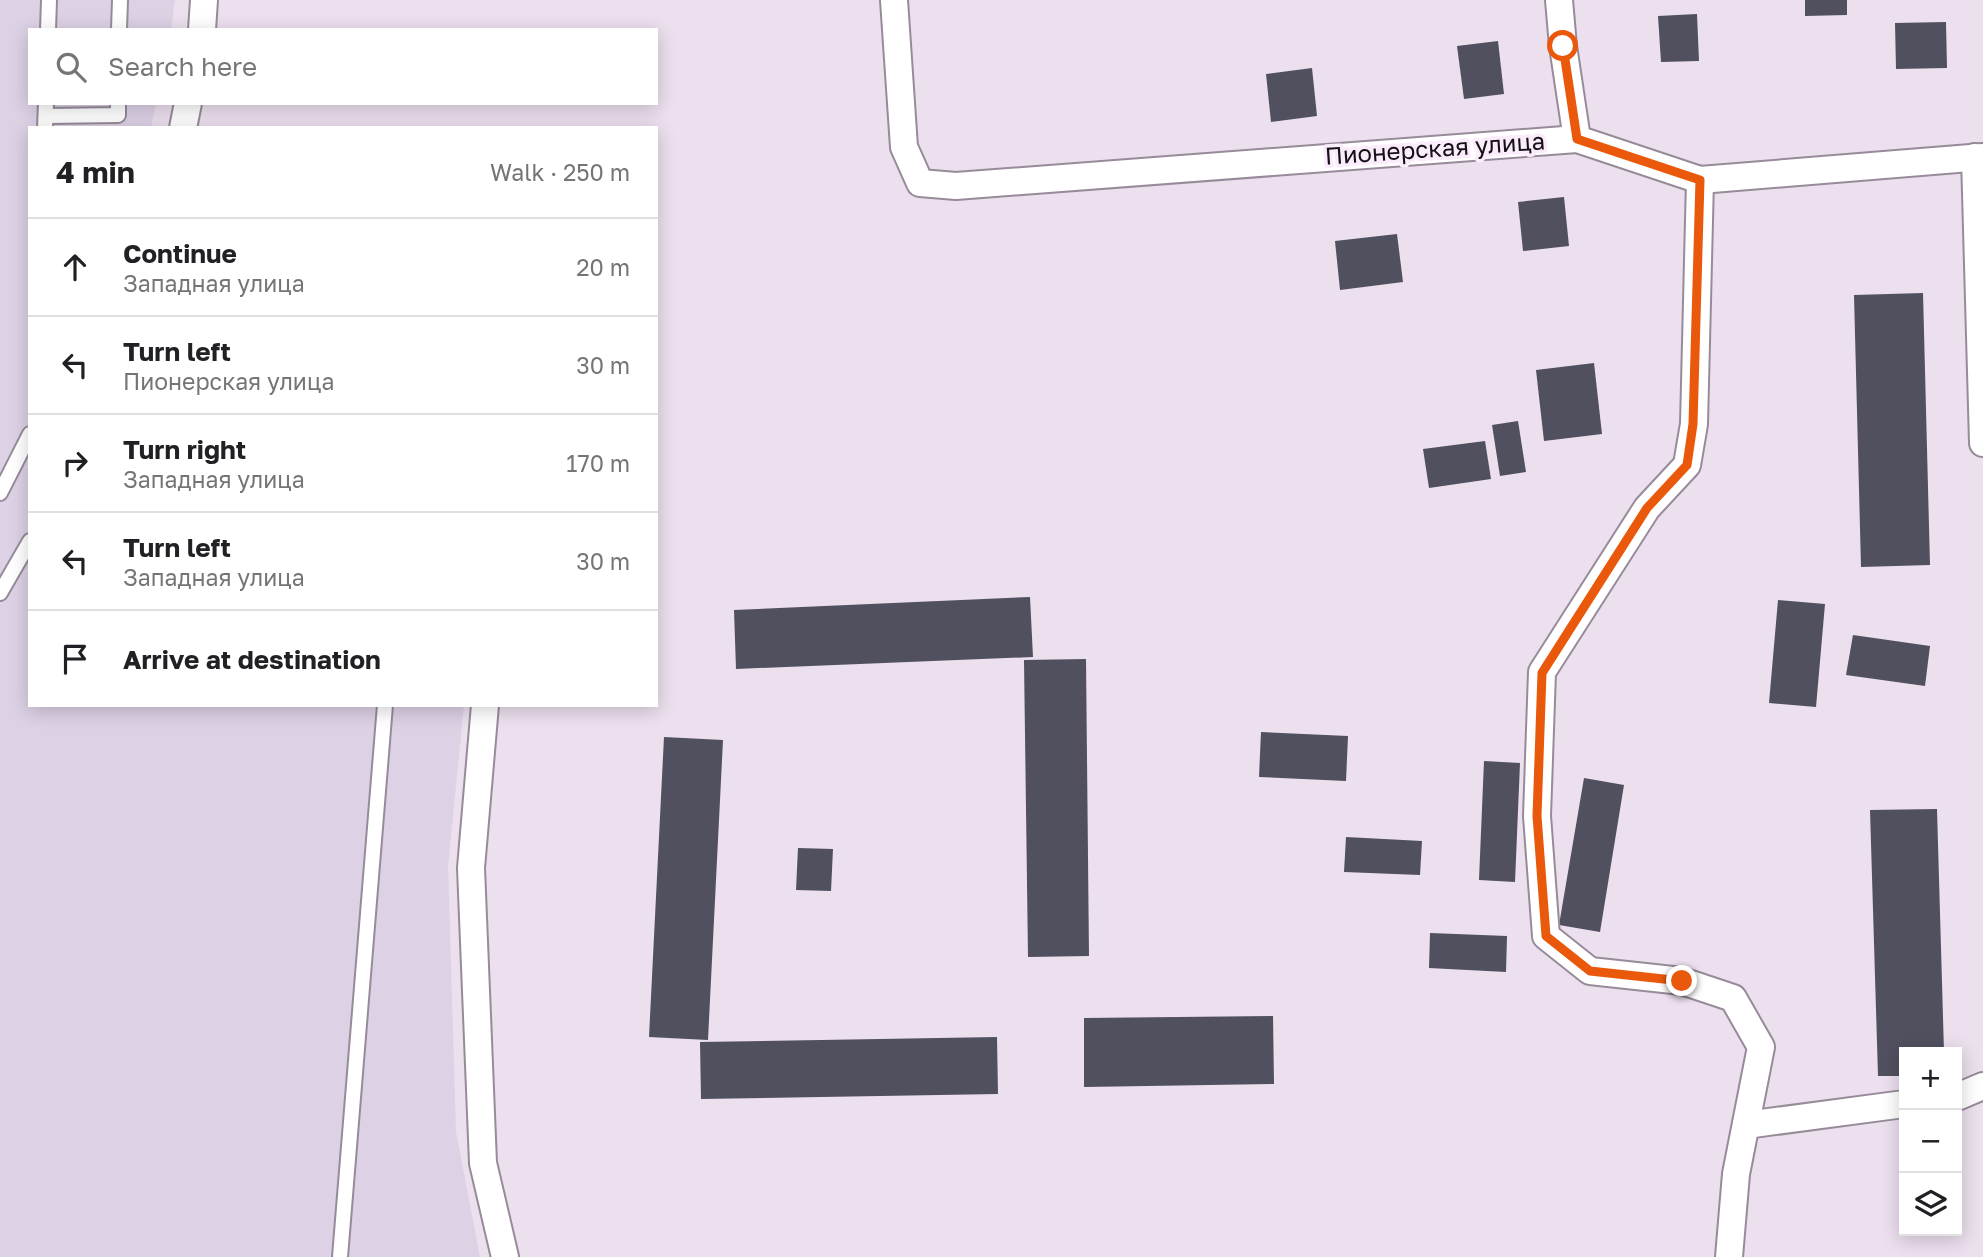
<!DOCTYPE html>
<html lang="en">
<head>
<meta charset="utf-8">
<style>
	:root { --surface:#fff; --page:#f6f6f6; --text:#202124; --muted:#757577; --line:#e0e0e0 }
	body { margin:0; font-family:"Golos Text",sans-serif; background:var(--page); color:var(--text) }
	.controls { position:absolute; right:21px; bottom:21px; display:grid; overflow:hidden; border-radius:0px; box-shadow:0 4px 18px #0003 }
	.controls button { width:63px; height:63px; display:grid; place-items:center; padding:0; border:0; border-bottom:2px solid var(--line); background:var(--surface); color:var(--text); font:35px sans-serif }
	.stop { position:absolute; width:21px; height:21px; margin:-16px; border:5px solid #ea580c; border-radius:50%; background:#fff }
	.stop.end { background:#ea580c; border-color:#fff; box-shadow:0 2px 7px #0008 }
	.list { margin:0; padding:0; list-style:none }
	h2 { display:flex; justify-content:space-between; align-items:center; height:91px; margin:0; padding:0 28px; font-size:30px }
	h2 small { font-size:23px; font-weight:400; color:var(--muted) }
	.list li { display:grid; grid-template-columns:46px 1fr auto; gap:21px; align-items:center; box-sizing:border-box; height:98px; padding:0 28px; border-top:2px solid var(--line) }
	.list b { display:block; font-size:26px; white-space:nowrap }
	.list p { margin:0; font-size:23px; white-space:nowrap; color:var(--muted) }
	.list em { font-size:23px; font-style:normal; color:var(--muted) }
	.icon { flex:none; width:38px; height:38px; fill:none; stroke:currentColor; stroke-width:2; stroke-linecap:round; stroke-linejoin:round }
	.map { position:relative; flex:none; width:1983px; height:1257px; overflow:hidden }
	.search { position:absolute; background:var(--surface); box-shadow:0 4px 18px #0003; left:28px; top:28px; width:630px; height:77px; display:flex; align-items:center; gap:18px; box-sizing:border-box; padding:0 24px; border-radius:0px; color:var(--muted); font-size:26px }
	.panel { position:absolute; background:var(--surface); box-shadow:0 4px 18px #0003; left:28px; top:126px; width:630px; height:581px; border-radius:0px }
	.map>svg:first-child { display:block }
</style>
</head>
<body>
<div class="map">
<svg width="1983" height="1257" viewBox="0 0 1983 1257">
	<rect width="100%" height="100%" fill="#ecdfee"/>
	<path fill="#dcd1e5" d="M 0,0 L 175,0 L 171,30 L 30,30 L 30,103 L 156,103 L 151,128 L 30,128 L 30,705 L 464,705 L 448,866 L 456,1132 L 480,1257 L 0,1257 Z"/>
	<g fill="#50505f">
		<path d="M 1805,0 L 1847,0 L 1847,15 L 1805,16 Z"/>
		<path d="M 1697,14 L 1699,61 L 1661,62 L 1658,16 Z"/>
		<path d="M 1946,22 L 1947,68 L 1896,69 L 1895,23 Z"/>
		<path d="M 1498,41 L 1504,94 L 1464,99 L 1457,46 Z"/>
		<path d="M 1312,68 L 1317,116 L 1271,122 L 1266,74 Z"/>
		<path d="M 1564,197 L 1569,246 L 1523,251 L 1518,202 Z"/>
		<path d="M 1397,234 L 1403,282 L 1340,290 L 1335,241 Z"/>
		<path d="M 1923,293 L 1930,565 L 1861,567 L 1854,295 Z"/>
		<path d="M 1594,363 L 1602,434 L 1544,441 L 1536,370 Z"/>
		<path d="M 1518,421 L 1526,472 L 1500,476 L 1492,425 Z"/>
		<path d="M 1485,441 L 1491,479 L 1429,488 L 1423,449 Z"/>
		<path d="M 1030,597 L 1033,657 L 736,669 L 734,610 Z"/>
		<path d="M 1778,600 L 1825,604 L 1816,707 L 1769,703 Z"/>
		<path d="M 1853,635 L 1930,646 L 1925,686 L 1846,675 Z"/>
		<path d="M 1086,659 L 1089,956 L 1028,957 L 1024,660 Z"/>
		<path d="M 1261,732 L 1348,736 L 1346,781 L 1259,777 Z"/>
		<path d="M 664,737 L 723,740 L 708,1040 L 649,1037 Z"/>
		<path d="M 1484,761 L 1520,763 L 1515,882 L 1479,880 Z"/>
		<path d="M 1584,778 L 1624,785 L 1600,932 L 1559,925 Z"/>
		<path d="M 1937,809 L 1944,1052 L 1904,1052 L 1904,1076 L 1878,1076 L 1870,810 Z"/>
		<path d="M 1346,837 L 1422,841 L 1420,875 L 1344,872 Z"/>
		<path d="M 798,848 L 833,849 L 831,891 L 796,890 Z"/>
		<path d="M 1430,933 L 1507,936 L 1506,972 L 1429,968 Z"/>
		<path d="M 1273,1016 L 1274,1084 L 1084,1087 L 1084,1018 Z"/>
		<path d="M 997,1037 L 998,1094 L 701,1099 L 700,1042 Z"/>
	</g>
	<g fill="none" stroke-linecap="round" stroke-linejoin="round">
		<g stroke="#978b99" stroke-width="18">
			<g id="lane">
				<path d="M 48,30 L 49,0"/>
				<path d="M 119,30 L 120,0"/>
				<path d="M 46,116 L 118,115 L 118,103"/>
				<path d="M 45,128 L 46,103"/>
				<path d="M 0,493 L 30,434"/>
				<path d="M 0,593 L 30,541"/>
				<path d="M 340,1257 L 385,705"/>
			</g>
		</g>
		<g stroke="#978b99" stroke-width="30">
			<g id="street">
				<path d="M 894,0 L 904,147 L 920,183 L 956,186 L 1577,139 L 1700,180 L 1983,157"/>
				<path d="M 1559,0 L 1563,46 L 1577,139"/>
				<path d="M 202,30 L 204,0"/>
				<path d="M 183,128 L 188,103"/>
				<path d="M 1975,157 L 1983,443"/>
				<path d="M 1700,180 L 1694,424 L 1687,465 L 1647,508 L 1542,672 L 1537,816 L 1546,936 L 1590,971 L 1682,981 L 1733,998 L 1761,1047 L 1736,1174 L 1729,1257"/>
				<path d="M 485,705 L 471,868 L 483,1163 L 505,1257"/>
				<path d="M 1957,1097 L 1983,1086"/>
				<path d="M 1746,1125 L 1904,1104"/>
			</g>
		</g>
		<use href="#lane" stroke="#fff" stroke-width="14"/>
		<use href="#street" stroke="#fff" stroke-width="26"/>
	</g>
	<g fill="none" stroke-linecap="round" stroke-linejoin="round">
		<path stroke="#ea580c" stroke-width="9" d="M 1563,46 L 1577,139 L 1700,180 L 1693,424 L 1687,465 L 1647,508 L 1542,673 L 1537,816 L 1546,936 L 1590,971 L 1682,981"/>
	</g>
	<g text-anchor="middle" stroke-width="7" stroke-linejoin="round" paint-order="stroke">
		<g font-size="24" fill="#151015" stroke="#faecfb">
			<text transform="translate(1435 149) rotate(-4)" y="8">Пионерская улица</text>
		</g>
	</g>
</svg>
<div class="controls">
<button>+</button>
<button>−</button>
<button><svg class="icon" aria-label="layers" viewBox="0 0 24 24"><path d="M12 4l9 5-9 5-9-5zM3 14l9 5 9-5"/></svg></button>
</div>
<div class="stop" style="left:1563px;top:46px"></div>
<div class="stop end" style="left:1682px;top:981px"></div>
<div class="search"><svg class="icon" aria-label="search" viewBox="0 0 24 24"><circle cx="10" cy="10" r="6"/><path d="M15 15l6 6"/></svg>Search here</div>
<section class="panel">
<h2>4 min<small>Walk · 250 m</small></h2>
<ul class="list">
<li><svg class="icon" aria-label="ahead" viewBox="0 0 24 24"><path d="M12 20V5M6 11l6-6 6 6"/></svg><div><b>Continue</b><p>Западная улица</p></div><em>20 m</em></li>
<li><svg class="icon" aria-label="left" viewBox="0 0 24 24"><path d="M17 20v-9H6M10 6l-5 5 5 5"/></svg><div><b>Turn left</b><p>Пионерская улица</p></div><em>30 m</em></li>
<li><svg class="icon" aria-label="right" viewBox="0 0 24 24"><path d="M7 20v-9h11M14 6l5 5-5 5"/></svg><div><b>Turn right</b><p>Западная улица</p></div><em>170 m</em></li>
<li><svg class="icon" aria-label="left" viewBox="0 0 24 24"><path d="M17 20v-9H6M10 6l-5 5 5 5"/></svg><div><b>Turn left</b><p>Западная улица</p></div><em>30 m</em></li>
<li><svg class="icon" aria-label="arrive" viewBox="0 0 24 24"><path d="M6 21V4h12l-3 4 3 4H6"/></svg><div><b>Arrive at destination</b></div></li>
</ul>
</section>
</div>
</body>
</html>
